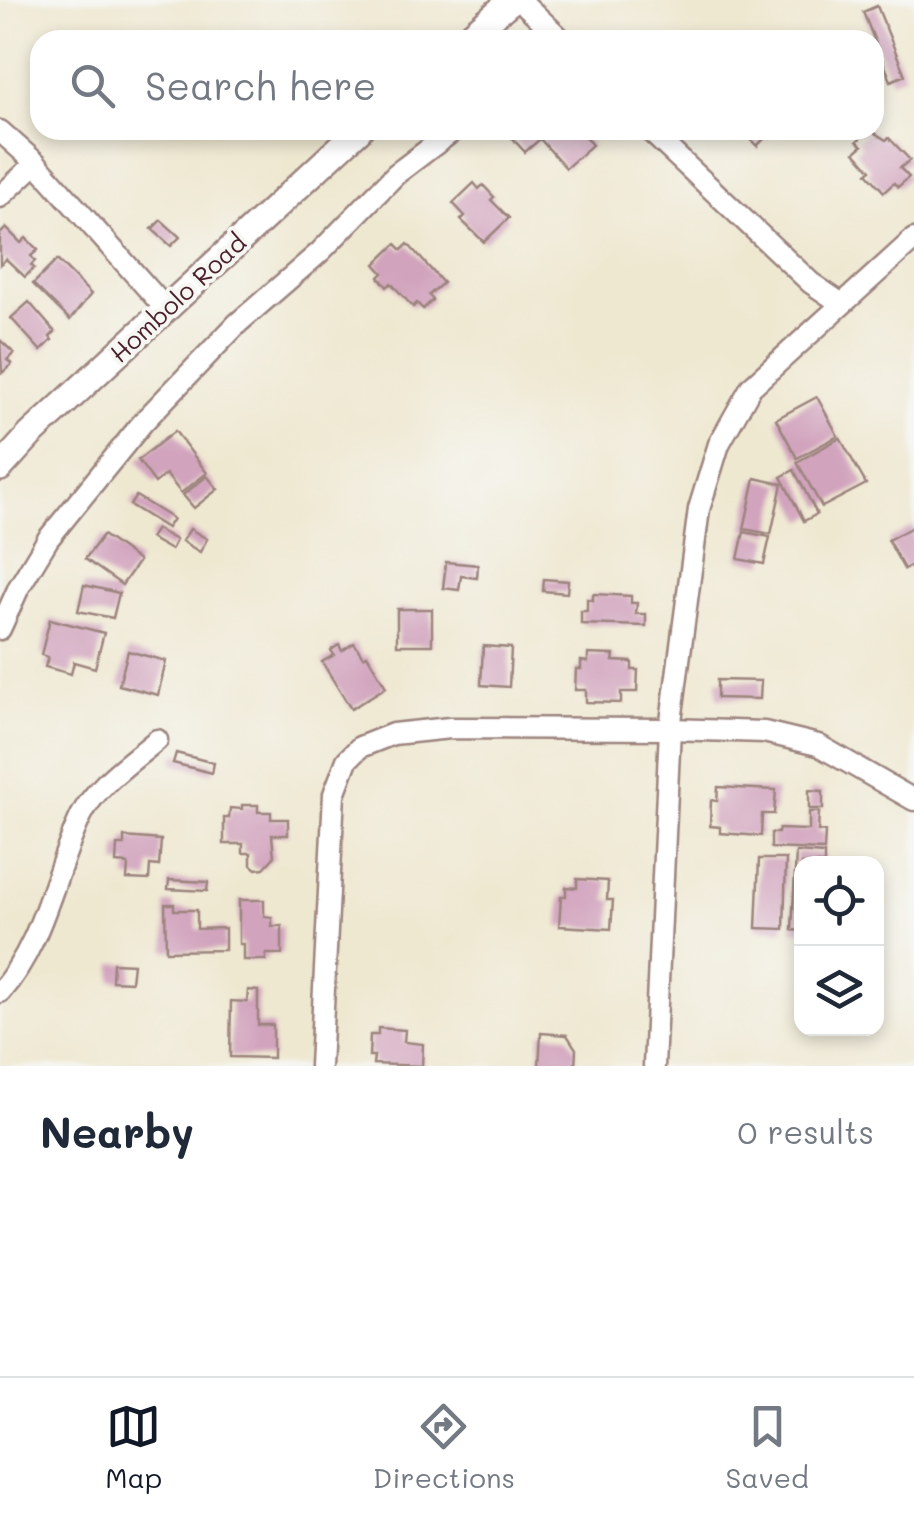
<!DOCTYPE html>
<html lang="en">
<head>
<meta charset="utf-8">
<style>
	:root { --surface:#fff; --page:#f2f2f3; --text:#1f2937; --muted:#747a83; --line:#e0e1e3; --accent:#111827 }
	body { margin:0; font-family:Mali,sans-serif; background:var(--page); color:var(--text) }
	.controls { position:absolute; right:30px; bottom:30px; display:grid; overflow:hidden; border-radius:20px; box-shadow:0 5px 15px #0003 }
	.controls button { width:90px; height:90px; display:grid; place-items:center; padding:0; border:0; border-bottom:2px solid var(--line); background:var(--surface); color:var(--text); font:50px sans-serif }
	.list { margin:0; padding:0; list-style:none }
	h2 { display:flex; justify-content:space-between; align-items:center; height:130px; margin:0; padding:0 40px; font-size:42px }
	h2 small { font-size:32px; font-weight:400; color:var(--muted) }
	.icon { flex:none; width:55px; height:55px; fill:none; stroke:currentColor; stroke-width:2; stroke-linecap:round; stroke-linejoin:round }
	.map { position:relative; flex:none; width:914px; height:1066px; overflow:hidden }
	.search { position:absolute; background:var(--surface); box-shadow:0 5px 15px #0003; left:30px; right:30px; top:30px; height:110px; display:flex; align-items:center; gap:25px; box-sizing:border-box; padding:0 35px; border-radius:30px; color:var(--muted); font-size:38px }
	.sheet { height:310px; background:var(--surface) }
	nav { display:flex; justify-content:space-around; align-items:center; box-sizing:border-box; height:140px; border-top:2px solid var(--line); background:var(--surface); font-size:28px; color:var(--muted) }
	nav a { display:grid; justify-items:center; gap:5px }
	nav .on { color:var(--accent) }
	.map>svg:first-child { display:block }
</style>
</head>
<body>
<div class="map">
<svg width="914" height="1066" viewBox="0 0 914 1066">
	<rect width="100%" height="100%" fill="#f6f6f2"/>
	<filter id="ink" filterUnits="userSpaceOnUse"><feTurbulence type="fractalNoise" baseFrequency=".01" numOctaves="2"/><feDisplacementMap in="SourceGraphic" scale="20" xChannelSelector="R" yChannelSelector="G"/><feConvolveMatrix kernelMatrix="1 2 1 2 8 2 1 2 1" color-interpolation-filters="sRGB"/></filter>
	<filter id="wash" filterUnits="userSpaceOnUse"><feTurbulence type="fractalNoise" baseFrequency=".0048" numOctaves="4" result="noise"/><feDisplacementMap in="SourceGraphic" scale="40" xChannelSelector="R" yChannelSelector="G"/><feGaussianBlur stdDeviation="2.25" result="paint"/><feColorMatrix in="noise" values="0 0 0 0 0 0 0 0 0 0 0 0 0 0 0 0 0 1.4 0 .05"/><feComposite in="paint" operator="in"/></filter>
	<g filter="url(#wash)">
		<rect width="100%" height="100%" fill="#efe8d1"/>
		<g id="blocks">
			<g fill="#d1a3bd">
				<path d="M 877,6 L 905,75 L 891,81 L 863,12 Z"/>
				<path d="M 519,130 L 579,130 L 592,145 L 566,168 L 540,139 L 525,152 L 511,137 Z"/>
				<path d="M 741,130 L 773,130 L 757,146 Z"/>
				<path d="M 870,130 L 886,140 L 889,138 L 910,160 L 900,168 L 909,177 L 898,187 L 894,183 L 884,192 L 867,173 L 871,170 L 855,152 L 862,146 L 857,141 Z"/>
				<path d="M 474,183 L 479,189 L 483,185 L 494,197 L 491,200 L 509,218 L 484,242 L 461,220 L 465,216 L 453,203 Z"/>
				<path d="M 161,220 L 180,237 L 171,246 L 152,229 Z"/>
				<path d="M 6,228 L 21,243 L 26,238 L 38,250 L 31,256 L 35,261 L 31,265 L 34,268 L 25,277 L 6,259 L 0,265 L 0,234 Z"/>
				<path d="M 396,244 L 402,250 L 408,244 L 443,283 L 429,295 L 433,300 L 423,309 L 417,303 L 413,307 L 391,283 L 387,287 L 379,277 L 383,273 L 375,264 Z"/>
				<path d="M 57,260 L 91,294 L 70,320 L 33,284 Z"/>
				<path d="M 29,302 L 55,332 L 50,337 L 52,340 L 41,351 L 11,318 Z"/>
				<path d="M 0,340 L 14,353 L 7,360 L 12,364 L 2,373 Z"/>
				<path d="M 817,397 L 838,436 L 797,458 L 776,419 Z"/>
				<path d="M 175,431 L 207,473 L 181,493 L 166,474 L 155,483 L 138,460 Z"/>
				<path d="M 840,438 L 866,484 L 822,507 L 797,462 Z"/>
				<path d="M 794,470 L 817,514 L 804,521 L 781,477 Z"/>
				<path d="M 207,476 L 218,489 L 194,508 L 183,495 Z"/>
				<path d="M 755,478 L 782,484 L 771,534 L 744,529 Z"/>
				<path d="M 136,496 L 173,519 L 167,528 L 130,505 Z"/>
				<path d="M 914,526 L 914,564 L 904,569 L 888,540 Z"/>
				<path d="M 156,529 L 176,540 L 171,550 L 150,538 Z"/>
				<path d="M 190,529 L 207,539 L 200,552 L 182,541 Z"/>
				<path d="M 744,532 L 770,537 L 764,564 L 738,559 Z"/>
				<path d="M 103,535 L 139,561 L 122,585 L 85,559 Z"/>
				<path d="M 446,562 L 478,565 L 477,578 L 461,576 L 459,590 L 443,588 Z"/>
				<path d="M 544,579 L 568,581 L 567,593 L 543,591 Z"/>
				<path d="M 84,585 L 119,593 L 113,618 L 78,611 Z"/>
				<path d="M 593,594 L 631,596 L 631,603 L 637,603 L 636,614 L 646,614 L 646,626 L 581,624 L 581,611 L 587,611 L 587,599 L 593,600 Z"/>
				<rect x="397" y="609" width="35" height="36"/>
				<path d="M 50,619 L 104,633 L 95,668 L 74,662 L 71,674 L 45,667 L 48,657 L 41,655 Z"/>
				<path d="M 354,643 L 363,657 L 367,655 L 386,687 L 351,709 L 322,662 L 334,655 L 331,650 L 339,645 L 342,651 Z"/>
				<path d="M 483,646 L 511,648 L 509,687 L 481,685 Z"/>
				<path d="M 128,651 L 166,661 L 158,695 L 119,685 Z"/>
				<path d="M 588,654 L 614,655 L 613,661 L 632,662 L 632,670 L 638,670 L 637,692 L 621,692 L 621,703 L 586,702 L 586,690 L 575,690 L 576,669 L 581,669 L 581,661 L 588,662 Z"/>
				<path d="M 717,680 L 761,681 L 760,699 L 717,698 Z"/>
				<path d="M 176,753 L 214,763 L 212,773 L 173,763 Z"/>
				<path d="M 718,787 L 776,790 L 774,814 L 762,814 L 761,836 L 720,833 L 720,827 L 710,826 L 711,800 L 717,801 Z"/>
				<path d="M 809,790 L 823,791 L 823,809 L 809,809 Z"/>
				<path d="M 242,805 L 258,805 L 258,812 L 271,812 L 271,819 L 288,819 L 288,835 L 272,835 L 274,857 L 264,868 L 256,869 L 251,865 L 251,853 L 243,853 L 243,844 L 224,844 L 224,818 L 229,818 L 230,808 L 242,809 Z"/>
				<path d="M 809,812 L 819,812 L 818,831 L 825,832 L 824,850 L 771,848 L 771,833 L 778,833 L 779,829 L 809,830 Z"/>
				<path d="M 124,837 L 161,840 L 159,866 L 150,865 L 149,880 L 127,879 L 128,864 L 116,863 L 117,845 L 124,845 Z"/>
				<path d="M 796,852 L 824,854 L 824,864 L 802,864 L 802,931 L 792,930 Z"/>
				<path d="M 759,859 L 786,859 L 784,929 L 756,928 Z"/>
				<path d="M 577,879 L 608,881 L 607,900 L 613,900 L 611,929 L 559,926 L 561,896 L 566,896 L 566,887 L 577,888 Z"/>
				<path d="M 169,880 L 208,882 L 207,891 L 168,889 Z"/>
				<path d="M 239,900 L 264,900 L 264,916 L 272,917 L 272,926 L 282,926 L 282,954 L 266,954 L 266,960 L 243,960 L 243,944 L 239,944 Z"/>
				<path d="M 165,904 L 174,904 L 174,910 L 197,910 L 197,929 L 225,928 L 225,950 L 166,951 Z"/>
				<path d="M 113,963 L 133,964 L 131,982 L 112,981 Z"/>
				<path d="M 248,990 L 258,991 L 258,1025 L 273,1025 L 273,1058 L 230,1057 L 231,1001 L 247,1002 Z"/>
				<path d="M 378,1028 L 405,1030 L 404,1042 L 423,1044 L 422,1066 L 373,1064 L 374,1056 L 369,1056 L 370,1035 L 378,1035 Z"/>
				<path d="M 541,1033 L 567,1035 L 576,1049 L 575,1066 L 539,1066 Z"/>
			</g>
		</g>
	</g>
	<g filter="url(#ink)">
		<use href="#blocks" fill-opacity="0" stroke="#9c847e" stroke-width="2.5"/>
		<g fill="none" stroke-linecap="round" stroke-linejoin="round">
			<g stroke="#9c847e" stroke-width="25">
				<g id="minor">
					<path d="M 520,0 L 562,40"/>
					<path d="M 649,130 L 811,283 L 842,304"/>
					<path d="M 0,131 L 36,163 L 166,309"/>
					<path d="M 0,197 L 36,163"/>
					<path d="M 0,629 L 19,587 L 48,539 L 144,421 L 238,323 L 320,252 L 396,174 L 454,130"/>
					<path d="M 0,992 C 44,942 53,875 81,816 C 97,784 130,763 157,740"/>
					<path d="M 320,1066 L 334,794 L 347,760 L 360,747 L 393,734 L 450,728 L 670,729 L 764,732 L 818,745 L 914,800"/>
					<path d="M 654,1066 L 670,729 L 699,509 L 719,444 L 751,387 L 914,239"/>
				</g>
			</g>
			<g stroke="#9c847e" stroke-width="30">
				<g id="tertiary">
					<path d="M 465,40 L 512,0"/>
					<path d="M 0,468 L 30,435 L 359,130"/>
				</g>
			</g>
			<use href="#minor" stroke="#fff" stroke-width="20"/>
			<use href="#tertiary" stroke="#fff" stroke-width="25"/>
		</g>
	</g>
	<g text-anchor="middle" stroke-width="8" stroke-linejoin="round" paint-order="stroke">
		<g font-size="25" fill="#4a1f2b" stroke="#f6f6f2">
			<text transform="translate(178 298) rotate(-43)" y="9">Hombolo Road</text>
		</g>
	</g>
</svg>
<div class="controls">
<button><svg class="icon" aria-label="locate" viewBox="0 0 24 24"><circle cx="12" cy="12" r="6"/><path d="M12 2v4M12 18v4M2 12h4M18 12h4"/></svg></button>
<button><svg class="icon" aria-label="layers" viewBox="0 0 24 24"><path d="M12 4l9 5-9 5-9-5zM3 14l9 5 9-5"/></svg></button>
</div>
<div class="search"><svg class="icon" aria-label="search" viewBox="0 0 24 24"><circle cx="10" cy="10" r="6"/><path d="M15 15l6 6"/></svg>Search here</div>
</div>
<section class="sheet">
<h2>Nearby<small>0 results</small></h2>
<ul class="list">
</ul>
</section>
<nav>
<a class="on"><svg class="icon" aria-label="map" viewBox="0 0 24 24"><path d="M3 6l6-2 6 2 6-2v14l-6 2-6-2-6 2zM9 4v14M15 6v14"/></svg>Map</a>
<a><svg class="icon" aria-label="directions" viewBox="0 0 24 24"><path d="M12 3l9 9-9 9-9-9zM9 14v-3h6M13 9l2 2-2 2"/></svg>Directions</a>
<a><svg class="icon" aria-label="saved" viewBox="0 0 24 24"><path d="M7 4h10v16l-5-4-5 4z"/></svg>Saved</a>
</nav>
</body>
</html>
